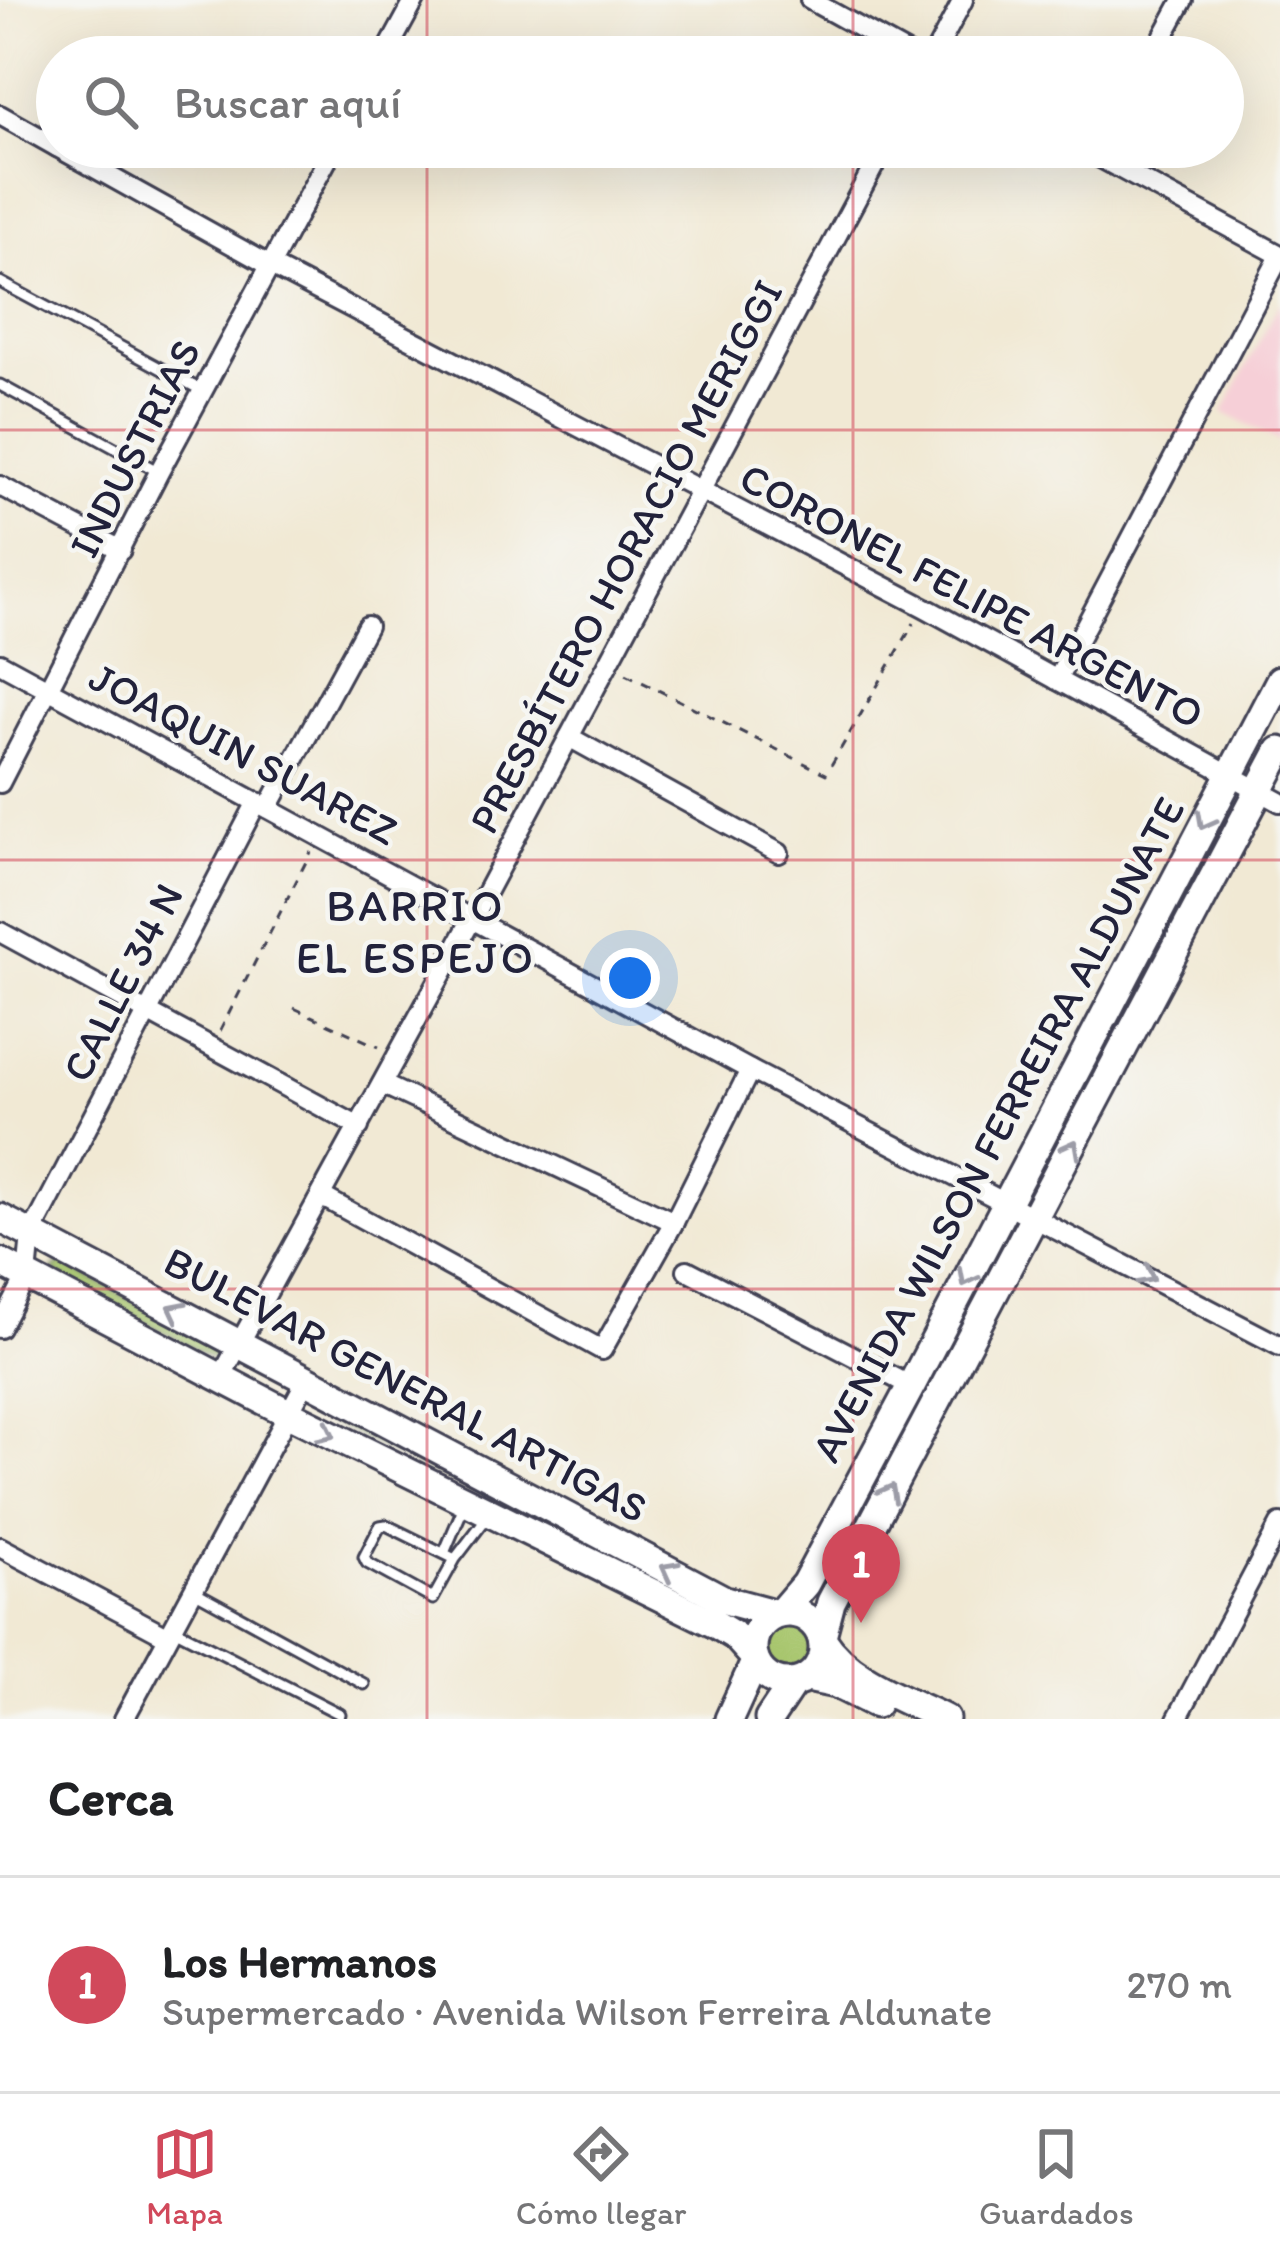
<!DOCTYPE html>
<html lang="es">
<head>
<meta charset="utf-8">
<style>
	:root { --surface:#fff; --page:#f2f2f2; --text:#202124; --muted:#757577; --line:#e0e0e0; --accent:#d1495b }
	body { margin:0; font-family:Itim,sans-serif; background:var(--page); color:var(--text) }
	.you { position:absolute; left:630px; top:978px; width:42px; height:42px; margin:-30px; border:9px solid #fff; border-radius:50%; background:#1a73e8; box-shadow:0 0 0 18px #1a73e833 }
	.badge { display:grid; place-items:center; width:78px; height:78px; border-radius:50%; background:var(--accent); color:#fff; font-size:39px; font-weight:700 }
	.pin { position:absolute; translate:-50% -99px; filter:drop-shadow(0 3px 6px #0008) }
	.pin::after { content:''; position:absolute; top:63px; width:42px; height:36px; background:inherit; clip-path:polygon(0 0,100% 0,50% 100%) }
	.list { margin:0; padding:0; list-style:none }
	h2 { display:flex; justify-content:space-between; align-items:center; height:156px; margin:0; padding:0 48px; font-size:51px }
	h2 small { font-size:39px; font-weight:400; color:var(--muted) }
	.list li { display:grid; grid-template-columns:78px 1fr auto; gap:36px; align-items:center; box-sizing:border-box; height:216px; padding:0 48px; border-top:3px solid var(--line) }
	.list b { display:block; font-size:45px; white-space:nowrap }
	.list p { margin:0; font-size:39px; white-space:nowrap; color:var(--muted) }
	.list em { font-size:39px; font-style:normal; color:var(--muted) }
	.icon { flex:none; width:66px; height:66px; fill:none; stroke:currentColor; stroke-width:2; stroke-linecap:round; stroke-linejoin:round }
	.map { position:relative; flex:none; width:1280px; height:1719px; overflow:hidden }
	.search { position:absolute; background:var(--surface); box-shadow:0 12px 48px #0002; left:36px; right:36px; top:36px; height:132px; display:flex; align-items:center; gap:30px; box-sizing:border-box; padding:0 42px; border-radius:66px; color:var(--muted); font-size:45px }
	.sheet { height:372px; background:var(--surface) }
	nav { display:flex; justify-content:space-around; align-items:center; box-sizing:border-box; height:168px; border-top:3px solid var(--line); background:var(--surface); font-size:33px; color:var(--muted) }
	nav a { display:grid; justify-items:center; gap:6px }
	nav .on { color:var(--accent) }
	.map>svg:first-child { display:block }
</style>
</head>
<body>
<div class="map">
<svg width="1280" height="1719" viewBox="0 0 1280 1719">
	<rect width="100%" height="100%" fill="#f6f6f2"/>
	<filter id="ink" filterUnits="userSpaceOnUse"><feTurbulence type="fractalNoise" baseFrequency=".00833" numOctaves="2"/><feDisplacementMap in="SourceGraphic" scale="24" xChannelSelector="R" yChannelSelector="G"/><feConvolveMatrix kernelMatrix="1 2 1 2 8 2 1 2 1" color-interpolation-filters="sRGB"/></filter>
	<filter id="wash" filterUnits="userSpaceOnUse"><feTurbulence type="fractalNoise" baseFrequency=".004" numOctaves="4" result="noise"/><feDisplacementMap in="SourceGraphic" scale="48" xChannelSelector="R" yChannelSelector="G"/><feGaussianBlur stdDeviation="2.7" result="paint"/><feColorMatrix in="noise" values="0 0 0 0 0 0 0 0 0 0 0 0 0 0 0 0 0 1.4 0 .05"/><feComposite in="paint" operator="in"/></filter>
	<g filter="url(#wash)">
		<rect width="100%" height="100%" fill="#f1e9d4"/>
		<path fill="#f6cfd7" d="M 1280,301 L 1280,442 L 1223,412 Z"/>
		<g fill="#a8c66e" stroke="#657454" stroke-width="3">
			<path d="M 1226,798 L 1236,803 L 1038,1187 L 1027,1182 Z"/>
			<path d="M 1006,1223 L 1016,1228 L 822,1593 L 812,1588 Z"/>
			<path d="M 62,1262 L 217,1346 L 217,1357 L 211,1358 L 56,1274 L 53,1269 Z"/>
			<path d="M 323,1402 L 743,1621 L 742,1624 L 316,1415 L 317,1404 Z"/>
			<circle cx="787" cy="1648" r="26"/>
		</g>
	</g>
	<g filter="url(#ink)">
		<g fill="none" stroke-linecap="round" stroke-linejoin="round">
			<g stroke="#414052" stroke-width="15">
				<g id="lane">
					<path d="M 0,282 L 201,390"/>
					<path d="M 0,385 L 159,472"/>
					<path d="M 444,1553 L 464,1506"/>
					<path d="M 455,1559 L 386,1525 L 380,1526 L 364,1557 L 367,1563 L 433,1599 L 455,1559 L 488,1516"/>
					<path d="M 192,1590 L 364,1684"/>
					<path d="M 172,1628 L 340,1714"/>
				</g>
			</g>
			<g stroke="#414052" stroke-width="24">
				<g id="street">
					<path d="M 810,0 L 913,57"/>
					<path d="M 384,57 L 415,0"/>
					<path d="M 933,57 L 963,0"/>
					<path d="M 1152,57 L 1183,0"/>
					<path d="M 0,115 L 57,147"/>
					<path d="M 57,147 L 269,265 L 924,607 L 1280,802"/>
					<path d="M 1080,147 L 1280,255"/>
					<path d="M 0,486 L 121,550"/>
					<path d="M 0,663 L 750,1070 L 1280,1346"/>
					<path d="M 1057,680 L 1280,256"/>
					<path d="M 569,737 L 779,853"/>
					<path d="M 0,783 L 159,472 L 334,147"/>
					<path d="M 268,808 L 367,626"/>
					<path d="M 0,932 L 359,1127"/>
					<path d="M 382,1084 L 674,1222"/>
					<path d="M 321,1196 L 602,1350 L 674,1222 L 750,1070"/>
					<path d="M 687,1270 L 911,1386"/>
					<path d="M 0,1328 L 27,1276 L 31,1235 L 257,802"/>
					<path d="M 221,1377 L 473,917 L 884,147"/>
					<path d="M 0,1547 L 167,1636"/>
					<path d="M 124,1719 L 307,1379"/>
					<path d="M 1177,1719 L 1280,1524"/>
				</g>
			</g>
			<g stroke="#414052" stroke-width="33">
				<g id="secondary">
					<path d="M 0,1218 L 725,1600 L 777,1614"/>
					<path d="M 0,1262 L 288,1413 L 715,1624 L 735,1636 L 754,1657"/>
					<path d="M 781,1612 L 805,1584 L 911,1386 L 1280,680"/>
					<circle cx="788" cy="1648" r="35"/>
					<path d="M 822,1636 L 831,1602 L 1280,751"/>
					<path d="M 823,1640 C 848,1680 903,1698 945,1719"/>
					<path d="M 807,1678 L 836,1684 L 876,1704"/>
					<path d="M 729,1719 L 755,1662"/>
					<path d="M 769,1719 L 793,1683"/>
				</g>
			</g>
			<g stroke="#414052" stroke-width="3" stroke-dasharray="9 9" stroke-linecap="butt">
				<path d="M 626,674 L 826,774 L 914,623"/>
				<path d="M 294,1008 L 379,1047"/>
				<path d="M 220,1031 L 311,852"/>
			</g>
			<use href="#lane" stroke="#fff" stroke-width="9"/>
			<use href="#street" stroke="#fff" stroke-width="18"/>
			<use href="#secondary" stroke="#fff" stroke-width="27"/>
		</g>
		<defs><path id="oneway-chevron" d="M-2-3.5L2.5 0L-2 3.5" fill="none" stroke-width="1.6" stroke-linecap="round" stroke-linejoin="round" transform="scale(3)"/></defs>
		<g stroke="#9c9ca7">
			<use href="#oneway-chevron" transform="translate(1205 821) rotate(118)"/>
			<use href="#oneway-chevron" transform="translate(1072 1148) rotate(-62)"/>
			<use href="#oneway-chevron" transform="translate(1147 1276) rotate(28)"/>
			<use href="#oneway-chevron" transform="translate(967 1278) rotate(117)"/>
			<use href="#oneway-chevron" transform="translate(176 1310) rotate(-153)"/>
			<use href="#oneway-chevron" transform="translate(327 1433) rotate(26)"/>
			<use href="#oneway-chevron" transform="translate(889 1492) rotate(-62)"/>
			<use href="#oneway-chevron" transform="translate(669 1570) rotate(-152)"/>
		</g>
	</g>
	<path fill="none" stroke="#d1495b" stroke-width="3" stroke-opacity="0.55" d="M 427,0 L 427,57M 853,0 L 853,57M 427,147 L 427,1719M 853,147 L 853,1719M 0,430 L 1280,430M 0,860 L 1280,860M 0,1289 L 1280,1289"/>
	<g text-anchor="middle" stroke-width="9" stroke-linejoin="round" paint-order="stroke">
		<g font-size="42" fill="#22223b" stroke="#f6f6f2">
			<text transform="translate(134 448) rotate(-63)" y="15">INDUSTRIAS</text>
			<text transform="translate(625 556) rotate(-62)" y="15">PRESBÍTERO HORACIO MERIGGI</text>
			<text transform="translate(972 595) rotate(28)" y="15">CORONEL FELIPE ARGENTO</text>
			<text transform="translate(244 753) rotate(28)" y="15">JOAQUIN SUAREZ</text>
			<text transform="translate(122 982) rotate(-63)" y="15">CALLE 34 N</text>
			<text transform="translate(997 1129) rotate(-62)" y="15">AVENIDA WILSON FERREIRA ALDUNATE</text>
			<text transform="translate(406 1384) rotate(28)" y="15">BULEVAR GENERAL ARTIGAS</text>
		</g>
		<g font-size="45" letter-spacing="3" fill="#22223b" stroke="#f6f6f2">
			<text x="416" y="921">BARRIO<tspan x="416" dy="52">EL ESPEJO</tspan></text>
		</g>
	</g>
</svg>
<div class="you"></div>
<div class="pin badge" style="left:861px;top:1623px">1</div>
<div class="search"><svg class="icon" aria-label="search" viewBox="0 0 24 24"><circle cx="10" cy="10" r="6"/><path d="M15 15l6 6"/></svg>Buscar aquí</div>
</div>
<section class="sheet">
<h2>Cerca<small></small></h2>
<ul class="list">
<li><span class="badge">1</span><div><b>Los Hermanos</b><p>Supermercado · Avenida Wilson Ferreira Aldunate</p></div><em>270 m</em></li>
</ul>
</section>
<nav>
<a class="on"><svg class="icon" aria-label="map" viewBox="0 0 24 24"><path d="M3 6l6-2 6 2 6-2v14l-6 2-6-2-6 2zM9 4v14M15 6v14"/></svg>Mapa</a>
<a><svg class="icon" aria-label="directions" viewBox="0 0 24 24"><path d="M12 3l9 9-9 9-9-9zM9 14v-3h6M13 9l2 2-2 2"/></svg>Cómo llegar</a>
<a><svg class="icon" aria-label="saved" viewBox="0 0 24 24"><path d="M7 4h10v16l-5-4-5 4z"/></svg>Guardados</a>
</nav>
</body>
</html>
